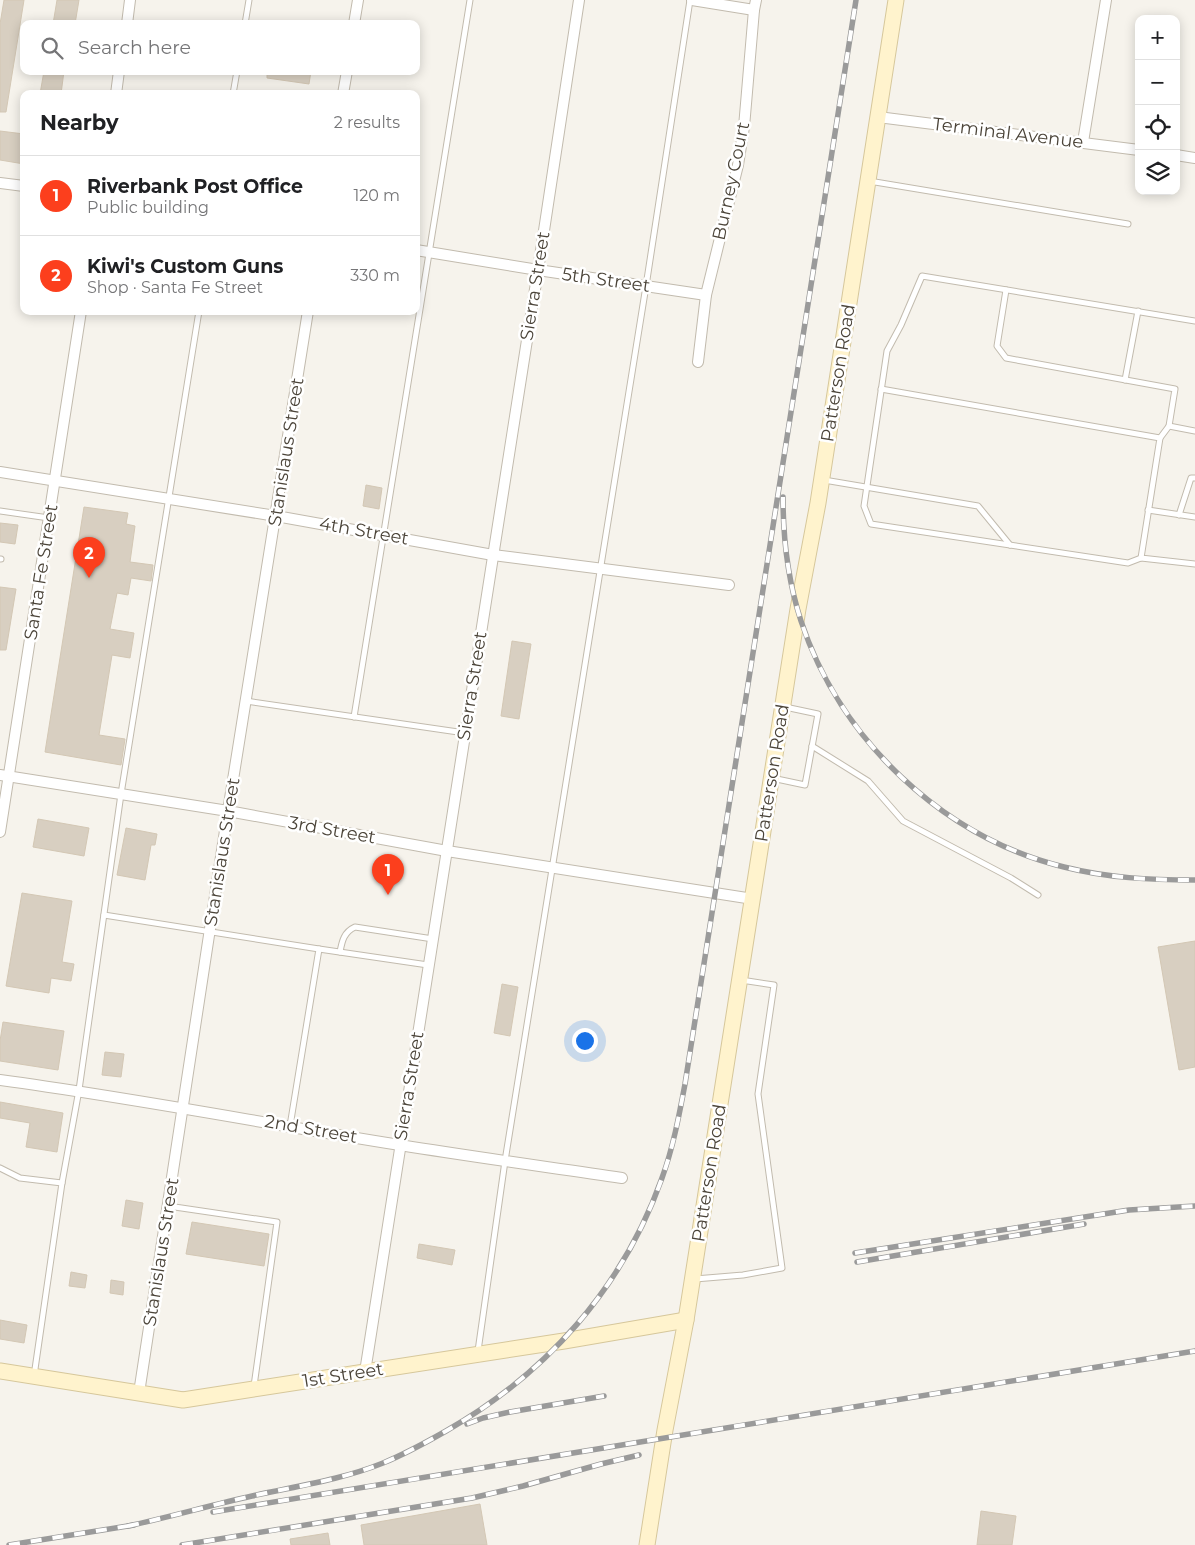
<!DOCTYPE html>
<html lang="en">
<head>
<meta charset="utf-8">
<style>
	:root { --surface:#fff; --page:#f2f2f2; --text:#202124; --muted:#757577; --line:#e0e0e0; --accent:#fc3f1d }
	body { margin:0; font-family:Montserrat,sans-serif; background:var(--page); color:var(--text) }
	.controls { position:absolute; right:15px; top:15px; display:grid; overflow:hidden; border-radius:10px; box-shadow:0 2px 12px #0003 }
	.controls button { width:45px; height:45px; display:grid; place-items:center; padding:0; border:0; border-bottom:1px solid var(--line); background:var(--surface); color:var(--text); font:25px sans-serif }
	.you { position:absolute; left:584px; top:1040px; width:18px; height:18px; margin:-12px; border:4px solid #fff; border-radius:50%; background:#1a73e8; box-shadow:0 0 0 8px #1a73e833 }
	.badge { display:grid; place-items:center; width:32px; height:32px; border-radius:50%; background:var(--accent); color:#fff; font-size:16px; font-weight:700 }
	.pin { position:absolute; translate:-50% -41px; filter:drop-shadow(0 1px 2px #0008) }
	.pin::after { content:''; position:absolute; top:26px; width:18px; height:15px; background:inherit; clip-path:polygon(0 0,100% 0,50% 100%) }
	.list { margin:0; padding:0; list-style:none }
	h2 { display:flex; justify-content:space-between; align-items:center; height:65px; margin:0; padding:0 20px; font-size:21px }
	h2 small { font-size:16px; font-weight:400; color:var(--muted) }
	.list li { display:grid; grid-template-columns:32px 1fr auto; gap:15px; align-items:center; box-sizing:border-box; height:80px; padding:0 20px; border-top:1px solid var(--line) }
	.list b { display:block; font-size:19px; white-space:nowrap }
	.list p { margin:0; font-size:16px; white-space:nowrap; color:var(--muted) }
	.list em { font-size:16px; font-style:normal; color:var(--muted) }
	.icon { flex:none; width:28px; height:28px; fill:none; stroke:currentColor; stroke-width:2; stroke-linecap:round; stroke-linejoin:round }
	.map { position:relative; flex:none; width:1195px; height:1545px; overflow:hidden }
	.search { position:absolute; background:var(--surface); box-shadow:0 2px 12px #0003; left:20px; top:20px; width:400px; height:55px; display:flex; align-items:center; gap:12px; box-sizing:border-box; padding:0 18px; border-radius:10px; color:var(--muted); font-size:19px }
	.panel { position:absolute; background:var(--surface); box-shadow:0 2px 12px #0003; left:20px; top:90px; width:400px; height:225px; border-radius:10px }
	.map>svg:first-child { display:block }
</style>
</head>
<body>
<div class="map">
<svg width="1195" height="1545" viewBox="0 0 1195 1545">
	<rect width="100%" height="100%" fill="#f6f3ec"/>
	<g fill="#d8cfc1" stroke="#d3c7b4">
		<path d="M 4,0 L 24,0 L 6,112 L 0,112 L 0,24 Z"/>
		<path d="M 57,0 L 79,0 L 75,24 L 53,24 Z"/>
		<path d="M 44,71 L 64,71 L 61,94 L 40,94 Z"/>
		<path d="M 267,71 L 311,71 L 309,84 L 267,78 Z"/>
		<path d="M 0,131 L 24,134 L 24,164 L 0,160 Z"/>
		<path d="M 366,485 L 382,488 L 379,509 L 363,506 Z"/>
		<path d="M 84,507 L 128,513 L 126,524 L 135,526 L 130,562 L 153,565 L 151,581 L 131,578 L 128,595 L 117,593 L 110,629 L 134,633 L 130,658 L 112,655 L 99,735 L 125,739 L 121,765 L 45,752 Z"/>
		<path d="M 0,523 L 18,525 L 15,544 L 0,542 Z"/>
		<path d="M 0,587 L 16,589 L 6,650 L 0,650 Z"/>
		<path d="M 512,641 L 531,644 L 519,719 L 501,716 Z"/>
		<path d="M 38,819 L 89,828 L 84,856 L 33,847 Z"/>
		<path d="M 126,828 L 157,834 L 155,845 L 151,845 L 145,880 L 117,875 Z"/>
		<path d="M 22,893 L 72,901 L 62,962 L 74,964 L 71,981 L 51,978 L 49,993 L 6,986 Z"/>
		<path d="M 1195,941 L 1195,1067 L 1179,1070 L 1158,947 Z"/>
		<path d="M 502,984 L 518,987 L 510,1036 L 494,1033 Z"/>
		<path d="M 3,1022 L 64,1031 L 58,1070 L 0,1061 L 0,1041 Z"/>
		<path d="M 105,1052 L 124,1054 L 121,1077 L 102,1075 Z"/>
		<path d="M 0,1102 L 63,1113 L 57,1152 L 26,1147 L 30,1123 L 0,1118 Z"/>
		<path d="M 126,1200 L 143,1203 L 139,1229 L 122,1226 Z"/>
		<path d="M 192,1222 L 269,1234 L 264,1266 L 186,1254 Z"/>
		<path d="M 419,1244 L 455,1250 L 452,1265 L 417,1258 Z"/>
		<path d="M 71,1272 L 87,1275 L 85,1288 L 69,1286 Z"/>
		<path d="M 111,1280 L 124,1282 L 123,1295 L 110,1293 Z"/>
		<path d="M 0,1320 L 27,1325 L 24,1343 L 0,1339 Z"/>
		<path d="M 480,1504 L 487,1545 L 364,1545 L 361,1525 Z"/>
		<path d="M 981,1511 L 1016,1516 L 1012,1545 L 977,1545 Z"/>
		<path d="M 328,1533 L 330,1545 L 291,1545 L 290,1539 Z"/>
	</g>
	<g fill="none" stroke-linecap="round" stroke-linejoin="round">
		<g stroke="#c2bbae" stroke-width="7">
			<g id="lane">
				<path d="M 245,24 L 249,0"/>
				<path d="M 233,94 L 237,71"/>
				<path d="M 869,181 L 1128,224"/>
				<path d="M 1006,290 L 997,346 L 1006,358 L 1175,389 L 1169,426 L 1160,438"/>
				<path d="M 1125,380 L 1138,311"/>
				<path d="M 881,389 L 1160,438 L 1141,558 L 1195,564"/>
				<path d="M 1169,426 L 1195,431"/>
				<path d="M 824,480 L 978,506 L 1010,545"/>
				<path d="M 1148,510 L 1195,517"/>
				<path d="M 0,511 L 49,518"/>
				<path d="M 1179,515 L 1191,478 L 1195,478"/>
				<path d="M 1141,558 L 1128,563 L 871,524 L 864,506 L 887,351 L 901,325 L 922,276 L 1195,321"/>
				<path d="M 0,559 L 1,559"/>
				<path d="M 246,701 L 465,733"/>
				<path d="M 354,717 L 470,0"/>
				<path d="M 812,746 L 868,781 L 903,821 L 1011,878 L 1038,895"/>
				<path d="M 772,778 L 805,785 L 818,714 L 785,707"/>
				<path d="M 104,915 L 319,949 L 290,1126"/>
				<path d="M 319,949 L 428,965"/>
				<path d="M 340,952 C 342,941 344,932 355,927 L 433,939"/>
				<path d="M 0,1168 L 20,1178 L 62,1183 L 34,1376"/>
				<path d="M 62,1183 L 79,1090 L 121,794 L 199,311"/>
				<path d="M 168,1206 L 277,1222 L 254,1386"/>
				<path d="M 695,1279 L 743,1275 L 782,1268 L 758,1094 L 774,985 L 741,980"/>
				<path d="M 478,1351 L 505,1161 L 646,286 L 690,0"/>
			</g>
		</g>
		<g stroke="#c2bbae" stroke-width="12">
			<g id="street">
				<path d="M 692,0 L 754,10"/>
				<path d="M 127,24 L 130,0"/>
				<path d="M 354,24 L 358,0"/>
				<path d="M 116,94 L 119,71"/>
				<path d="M 343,94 L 347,71"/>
				<path d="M 878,117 L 1139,150"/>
				<path d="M 1083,142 L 1106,0"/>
				<path d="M 1176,155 L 1195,158"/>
				<path d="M 0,183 L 24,186"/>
				<path d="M 416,250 L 538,270 L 706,295"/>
				<path d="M 698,362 L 706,295 L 738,165 L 744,127 L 754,10 L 756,0"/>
				<path d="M 0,472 L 276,516 L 493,555 L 729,585"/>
				<path d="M 0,775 L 228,811 L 447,851 L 753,899"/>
				<path d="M 0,832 L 81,311"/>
				<path d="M 0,1080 C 134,1098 267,1124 400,1145 C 474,1157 548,1167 622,1178"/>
				<path d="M 365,1372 L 538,270 L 579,0"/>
				<path d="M 139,1393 L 228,811 L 308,311"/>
			</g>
		</g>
		<g stroke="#d6c79b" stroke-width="17">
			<g id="secondary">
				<path d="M 0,1371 L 183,1400 L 564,1341 L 686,1320"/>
				<path d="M 647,1545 L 665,1430 L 686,1320 L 798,609 L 818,503 L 896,0"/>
			</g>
		</g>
		<use href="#lane" stroke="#fff" stroke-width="5"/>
		<use href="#street" stroke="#fff" stroke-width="10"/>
		<use href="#secondary" stroke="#fff3cd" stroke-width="15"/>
		<g stroke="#9a9a9a" stroke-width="5.5">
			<g id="rail">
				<path d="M 783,497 C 783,539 788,581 801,621 C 840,739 942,837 1064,867 C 1108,878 1150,880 1195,880"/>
				<path d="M 855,1253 L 1129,1210 L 1195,1206"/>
				<path d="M 857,1262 L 1084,1224"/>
				<path d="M 467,1424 L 483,1418 L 510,1412 L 604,1396"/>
				<path d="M 213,1512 L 1195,1351"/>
				<path d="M 128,1526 C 170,1517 211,1505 252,1496 C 297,1486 341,1480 383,1463 C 405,1454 425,1443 446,1431 C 546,1374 623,1288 662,1178 C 673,1148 679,1116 685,1084 L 856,0"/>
				<path d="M 9,1545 L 134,1525"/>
				<path d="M 182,1545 L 472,1498 L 523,1486 L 601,1464 L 639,1455"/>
			</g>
		</g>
		<use href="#rail" stroke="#fff" stroke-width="4" stroke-dasharray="11" stroke-linecap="butt"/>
	</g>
	<g text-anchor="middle" stroke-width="5" stroke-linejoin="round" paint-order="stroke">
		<g font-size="18" fill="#4b4439" stroke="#fff">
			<text transform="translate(1008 133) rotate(7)" y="6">Terminal Avenue</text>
			<text transform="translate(731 181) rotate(-78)" y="6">Burney Court</text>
			<text transform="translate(606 280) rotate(8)" y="6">5th Street</text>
			<text transform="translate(535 286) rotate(-81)" y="6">Sierra Street</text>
			<text transform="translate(838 373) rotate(-81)" y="6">Patterson Road</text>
			<text transform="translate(286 452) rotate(-81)" y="6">Stanislaus Street</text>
			<text transform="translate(364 531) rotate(10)" y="6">4th Street</text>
			<text transform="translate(41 572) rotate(-81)" y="6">Santa Fe Street</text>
			<text transform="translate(472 686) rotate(-81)" y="6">Sierra Street</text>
			<text transform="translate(772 773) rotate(-81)" y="6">Patterson Road</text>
			<text transform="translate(332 830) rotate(10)" y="6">3rd Street</text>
			<text transform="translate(222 852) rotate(-81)" y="6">Stanislaus Street</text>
			<text transform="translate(409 1086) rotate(-81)" y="6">Sierra Street</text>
			<text transform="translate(311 1129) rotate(10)" y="6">2nd Street</text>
			<text transform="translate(709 1173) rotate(-81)" y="6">Patterson Road</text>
			<text transform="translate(161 1252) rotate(-81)" y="6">Stanislaus Street</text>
			<text transform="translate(343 1375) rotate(-9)" y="6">1st Street</text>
		</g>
	</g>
</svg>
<div class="controls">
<button>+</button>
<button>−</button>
<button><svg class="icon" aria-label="locate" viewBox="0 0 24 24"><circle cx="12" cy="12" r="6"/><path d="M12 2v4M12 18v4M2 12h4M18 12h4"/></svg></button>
<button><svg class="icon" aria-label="layers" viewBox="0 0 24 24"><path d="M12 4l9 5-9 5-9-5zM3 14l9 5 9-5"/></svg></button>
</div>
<div class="you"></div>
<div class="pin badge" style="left:388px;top:895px">1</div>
<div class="pin badge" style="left:89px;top:578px">2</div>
<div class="search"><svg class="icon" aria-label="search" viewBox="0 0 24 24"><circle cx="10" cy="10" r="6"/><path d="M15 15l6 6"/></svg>Search here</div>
<section class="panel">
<h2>Nearby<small>2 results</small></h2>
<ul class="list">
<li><span class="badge">1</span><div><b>Riverbank Post Office</b><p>Public building</p></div><em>120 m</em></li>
<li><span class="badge">2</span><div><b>Kiwi's Custom Guns</b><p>Shop · Santa Fe Street</p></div><em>330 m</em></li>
</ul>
</section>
</div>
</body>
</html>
